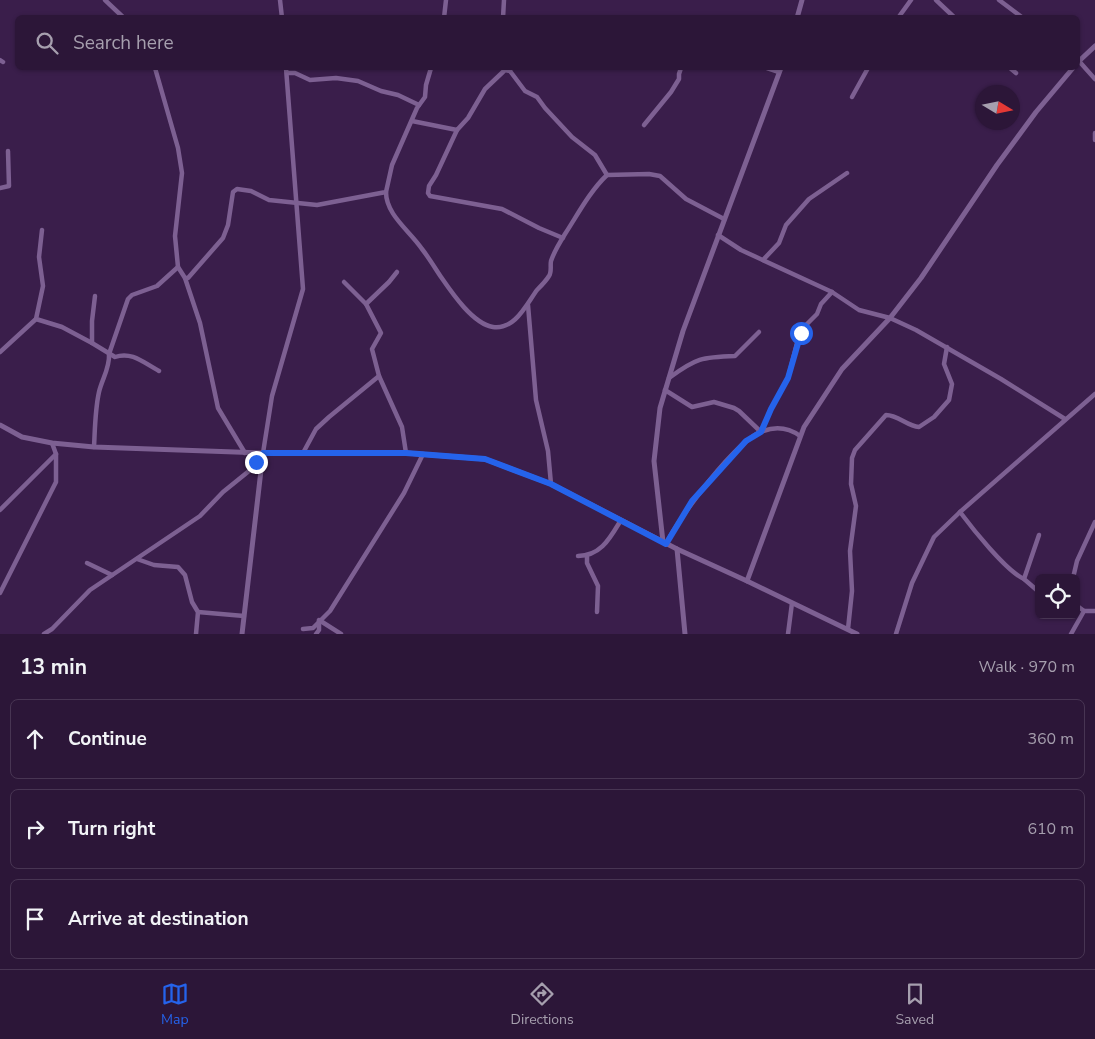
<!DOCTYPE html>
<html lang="en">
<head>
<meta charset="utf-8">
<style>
	:root { --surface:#2c1638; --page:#382343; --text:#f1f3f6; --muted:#a69fae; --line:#483553; --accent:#2563eb }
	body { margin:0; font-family:"Nunito Sans",sans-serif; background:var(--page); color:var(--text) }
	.controls { position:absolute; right:15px; bottom:15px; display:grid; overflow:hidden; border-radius:8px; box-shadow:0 1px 4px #0004 }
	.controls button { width:45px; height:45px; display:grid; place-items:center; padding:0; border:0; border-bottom:1px solid var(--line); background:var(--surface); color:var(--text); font:25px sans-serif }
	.compass { position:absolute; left:975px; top:85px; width:45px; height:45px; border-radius:50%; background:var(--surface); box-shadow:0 1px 4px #0004; rotate:100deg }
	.stop { position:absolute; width:15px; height:15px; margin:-11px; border:4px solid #2563eb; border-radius:50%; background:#fff }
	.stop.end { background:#2563eb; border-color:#fff; box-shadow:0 1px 5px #0008 }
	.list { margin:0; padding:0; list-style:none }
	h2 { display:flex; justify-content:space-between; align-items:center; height:65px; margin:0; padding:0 20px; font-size:21px }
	h2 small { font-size:16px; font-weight:400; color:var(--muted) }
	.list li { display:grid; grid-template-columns:32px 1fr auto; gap:15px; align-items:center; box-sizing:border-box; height:80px; margin:0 10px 10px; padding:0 10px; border:1px solid var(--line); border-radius:8px }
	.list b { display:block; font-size:19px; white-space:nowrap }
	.list em { font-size:16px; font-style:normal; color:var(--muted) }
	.icon { flex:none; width:28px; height:28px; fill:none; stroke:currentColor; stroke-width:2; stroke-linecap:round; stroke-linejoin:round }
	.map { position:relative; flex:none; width:1095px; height:634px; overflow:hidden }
	.search { position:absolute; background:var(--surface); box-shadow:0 1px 4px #0004; left:15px; right:15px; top:15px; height:55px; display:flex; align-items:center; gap:12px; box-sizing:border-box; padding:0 18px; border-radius:8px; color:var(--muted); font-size:19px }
	.sheet { height:335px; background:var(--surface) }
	nav { display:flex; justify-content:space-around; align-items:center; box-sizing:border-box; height:70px; border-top:1px solid var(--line); background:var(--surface); font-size:14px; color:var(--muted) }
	nav a { display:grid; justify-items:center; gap:2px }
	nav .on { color:var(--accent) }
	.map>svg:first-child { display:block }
</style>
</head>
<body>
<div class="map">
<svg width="1095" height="634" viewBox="0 0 1095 634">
	<rect width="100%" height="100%" fill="#3a1e4b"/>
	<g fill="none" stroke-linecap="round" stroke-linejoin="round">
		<g stroke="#7d6092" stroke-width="4.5">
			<path d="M 105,0 L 124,18"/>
			<path d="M 280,0 L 282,18"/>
			<path d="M 936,0 L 955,18"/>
			<path d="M 999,0 L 1023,18"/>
			<path d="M 444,18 L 446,0"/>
			<path d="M 503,18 L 504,0"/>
			<path d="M 898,18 L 911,0"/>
			<path d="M 0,60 L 3,62"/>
			<path d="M 1078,60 L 1095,79"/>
			<path d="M 155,68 L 178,148 L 182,173 L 175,236 L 178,267 L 185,278 L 200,323 L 218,408 L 245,453"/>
			<path d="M 767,68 L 779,72"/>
			<path d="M 1010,68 L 1016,73"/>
			<path d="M 287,73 L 295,73 L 310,80 L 336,78 L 358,81 L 381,91 L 398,95 L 419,105"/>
			<path d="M 852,97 L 868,68"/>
			<path d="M 412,121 L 457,130 L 468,118 L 485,89 L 505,70 L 510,71 L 510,68"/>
			<path d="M 644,125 L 671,92 L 679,79 L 679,74 L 681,68"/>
			<path d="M 457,130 L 436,175 L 429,186 L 428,193 L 430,196 L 502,209 L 539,228 L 563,238"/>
			<path d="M 1095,133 L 1095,140"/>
			<path d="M 607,175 L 649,174 L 660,176 L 686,199 L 724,219"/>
			<path d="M 0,188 L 9,186 L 8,151"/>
			<path d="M 386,192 C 386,215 410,231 422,249 C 429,258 435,268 441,277 C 452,293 473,324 493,327 C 515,330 526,305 537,290 C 541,286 546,281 549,276 C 552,272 550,265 551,261 C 554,252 560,242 565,234 C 578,214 590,191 607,175 L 595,155 L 572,137 L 545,108 L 537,97 L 525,91 L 510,71"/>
			<path d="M 42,230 L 39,257 L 43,286 L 36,319 L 62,327 L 92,343 L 115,357 C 132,351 144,363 159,371"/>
			<path d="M 718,235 L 741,250 L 832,292 L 859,310 L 890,318 L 916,330 L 1001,379 L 1065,419"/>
			<path d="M 763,260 L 779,243 L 786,225 L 809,199 L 847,173"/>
			<path d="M 185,278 L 188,278 L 223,238 L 228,225 L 233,192 L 237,189 L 251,191 L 269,200 L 317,205 L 386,192 L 392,165 L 417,108 L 425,97 L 426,85 L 431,68"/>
			<path d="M 344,282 L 366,304 L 389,282 L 397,272"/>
			<path d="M 366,304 L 381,333 L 372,349 L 379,376 L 402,427 L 406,453"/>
			<path d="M 528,305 L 536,400 L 548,451 L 551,484"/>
			<path d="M 92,343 L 92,321 L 95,296"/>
			<path d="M 0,352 L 36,319"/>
			<path d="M 669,378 C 696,358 702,357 735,356 L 759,332"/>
			<path d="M 665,390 L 692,407 L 714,402 L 734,408 L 739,411 L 761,432 L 771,409 L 788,378 L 797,343 L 804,327 L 817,314 L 821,304 L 832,292"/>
			<path d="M 94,447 C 95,429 95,410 99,392 C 102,379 110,368 109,354 L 128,299 L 132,295 L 157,286 L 178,267"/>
			<path d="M 303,453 L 316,429 L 329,417 L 379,376"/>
			<path d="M 0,510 L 56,454"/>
			<path d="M 960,512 C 972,528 1006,571 1024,579"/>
			<path d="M 666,544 C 679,517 736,440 763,431 C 777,426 789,428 800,436"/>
			<path d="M 578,556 C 601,556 610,538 621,520"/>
			<path d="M 587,556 L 587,563 L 598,586 L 597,612"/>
			<path d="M 137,559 L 154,565 L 178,567 L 185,575 L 192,602 L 198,612 L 196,634"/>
			<path d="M 87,563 L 112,575"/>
			<path d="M 1073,578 L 1077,561 L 1095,522"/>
			<path d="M 1039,592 L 1024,579 L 1039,535"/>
			<path d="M 0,593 L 56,482 L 56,454 L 52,443"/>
			<path d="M 1076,605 L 1084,611"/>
			<path d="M 198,612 L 244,616"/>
			<path d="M 319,620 L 341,634"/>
			<path d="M 303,629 L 313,628 L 330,611 L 404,493 L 423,454"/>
			<path d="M 848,629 L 852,591 L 850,551 L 856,506 L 851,484 L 852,458 L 855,450 L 886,415 C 898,415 907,426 919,427 L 934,417 L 949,400 L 952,384 L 944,364 L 947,347"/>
			<path d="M 44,634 L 52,629 L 90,590 L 200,516 L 223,492 L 249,471 L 263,453 L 272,396 L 303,289 L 286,68"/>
			<path d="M 316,634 L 319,630 L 319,621"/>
			<path d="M 788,634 L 792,603"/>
			<path d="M 896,634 L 912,583 L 934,537 L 960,512 L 1095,394"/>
			<path d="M 1071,634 L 1084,611 L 1095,611"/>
		</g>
		<g stroke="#7d6092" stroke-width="5">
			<path d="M 797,18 L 802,0"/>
			<path d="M 1078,62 L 1095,46"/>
			<path d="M 0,425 L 22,437 L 52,443 L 94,447 L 263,453 L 406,453 L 485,459 L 551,484 L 677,549 L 747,581 L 857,634"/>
			<path d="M 663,542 L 654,461 L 660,408 L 683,331 L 781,68"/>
			<path d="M 677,549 L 685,634"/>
			<path d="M 747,581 L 804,427 L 842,369 L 890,318 L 921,278 L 997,165 L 1036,112 L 1073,68"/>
			<path d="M 242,634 L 263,453"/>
		</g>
	</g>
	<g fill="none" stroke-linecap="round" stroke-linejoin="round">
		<path stroke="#2563eb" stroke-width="6" d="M 256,462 L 263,453 L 406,453 L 485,459 L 551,484 L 666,544 L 692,501 L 746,441 L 761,432 L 771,409 L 788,378 L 801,333"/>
	</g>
</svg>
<div class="controls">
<button><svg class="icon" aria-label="locate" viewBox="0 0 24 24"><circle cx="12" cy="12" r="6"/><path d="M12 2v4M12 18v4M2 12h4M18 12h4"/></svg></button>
</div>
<svg class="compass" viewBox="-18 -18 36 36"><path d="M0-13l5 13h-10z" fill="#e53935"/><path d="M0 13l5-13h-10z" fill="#a69fae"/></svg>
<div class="stop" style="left:801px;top:333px"></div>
<div class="stop end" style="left:256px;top:462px"></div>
<div class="search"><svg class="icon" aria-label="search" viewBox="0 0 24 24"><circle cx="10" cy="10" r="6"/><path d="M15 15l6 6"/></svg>Search here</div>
</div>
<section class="sheet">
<h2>13 min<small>Walk · 970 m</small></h2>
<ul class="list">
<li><svg class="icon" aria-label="ahead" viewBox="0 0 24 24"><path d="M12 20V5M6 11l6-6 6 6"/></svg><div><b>Continue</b></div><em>360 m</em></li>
<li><svg class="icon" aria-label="right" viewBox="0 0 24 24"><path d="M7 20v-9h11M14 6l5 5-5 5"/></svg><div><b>Turn right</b></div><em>610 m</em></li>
<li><svg class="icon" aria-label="arrive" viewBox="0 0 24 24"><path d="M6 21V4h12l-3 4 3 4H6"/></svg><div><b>Arrive at destination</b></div></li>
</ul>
</section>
<nav>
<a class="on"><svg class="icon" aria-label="map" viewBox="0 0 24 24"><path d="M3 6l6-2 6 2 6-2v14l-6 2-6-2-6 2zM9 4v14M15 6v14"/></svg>Map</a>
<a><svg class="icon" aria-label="directions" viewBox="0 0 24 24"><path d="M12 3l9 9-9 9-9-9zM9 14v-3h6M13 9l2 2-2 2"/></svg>Directions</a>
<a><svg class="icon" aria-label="saved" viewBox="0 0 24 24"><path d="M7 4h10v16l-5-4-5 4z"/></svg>Saved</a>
</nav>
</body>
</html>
